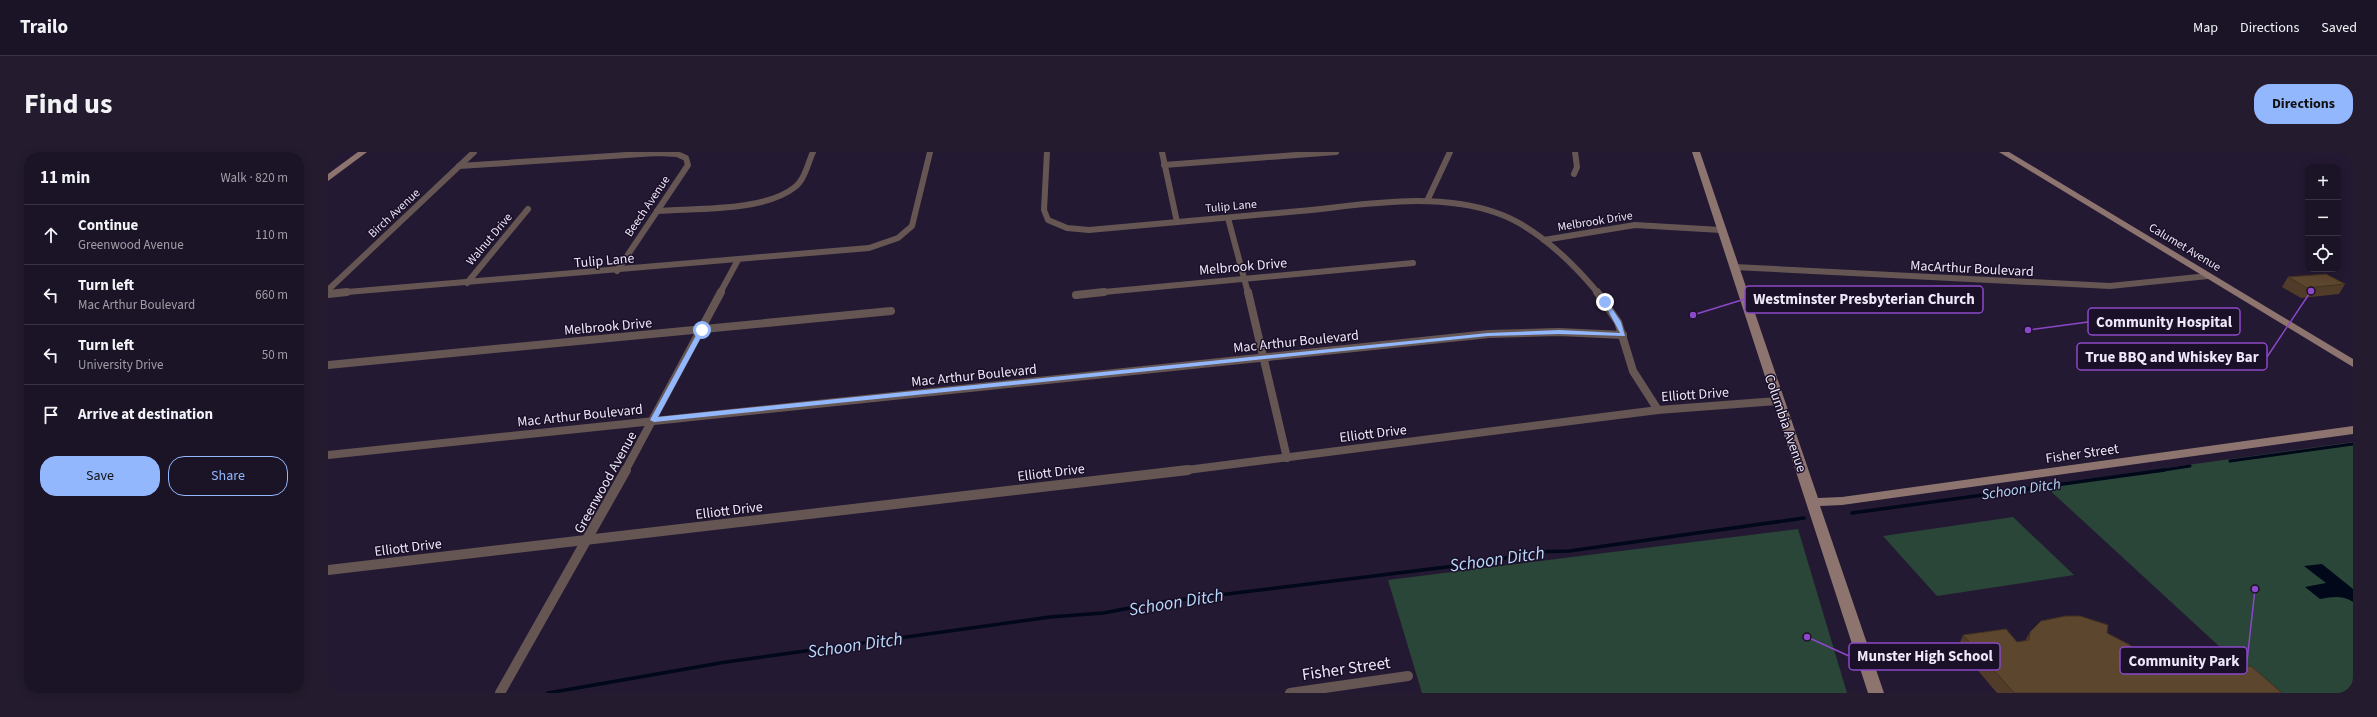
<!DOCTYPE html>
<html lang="en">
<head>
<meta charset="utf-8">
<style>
	:root { --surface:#1b1326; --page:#241c2e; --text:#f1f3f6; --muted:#a09ea7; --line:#393243; --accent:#92b7fd }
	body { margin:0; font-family:"Source Sans 3",sans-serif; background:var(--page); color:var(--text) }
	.controls { position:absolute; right:12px; top:12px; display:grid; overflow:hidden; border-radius:8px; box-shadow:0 2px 10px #0003 }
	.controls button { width:36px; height:36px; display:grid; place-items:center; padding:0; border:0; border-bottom:1px solid var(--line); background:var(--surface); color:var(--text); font:20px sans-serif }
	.stop { position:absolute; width:12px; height:12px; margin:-9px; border:3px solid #92b7fd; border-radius:50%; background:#fff }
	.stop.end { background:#92b7fd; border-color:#fff; box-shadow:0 1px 4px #0008 }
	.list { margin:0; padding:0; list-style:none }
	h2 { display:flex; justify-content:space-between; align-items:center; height:52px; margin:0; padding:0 16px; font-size:17px }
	h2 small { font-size:13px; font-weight:400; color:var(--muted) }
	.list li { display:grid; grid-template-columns:26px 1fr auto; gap:12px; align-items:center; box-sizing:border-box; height:60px; padding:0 16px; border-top:1px solid var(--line) }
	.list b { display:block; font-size:15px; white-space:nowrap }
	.list p { margin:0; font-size:13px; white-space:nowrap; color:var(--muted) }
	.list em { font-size:13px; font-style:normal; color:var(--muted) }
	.actions { display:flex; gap:8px; padding:12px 16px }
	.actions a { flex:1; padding:9px 0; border:1px solid var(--accent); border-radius:16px; text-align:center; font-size:14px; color:var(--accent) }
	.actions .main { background:var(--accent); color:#111 }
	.icon { flex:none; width:22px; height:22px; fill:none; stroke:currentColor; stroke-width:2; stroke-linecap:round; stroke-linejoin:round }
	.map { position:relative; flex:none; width:2025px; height:541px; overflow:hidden; border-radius:16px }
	header { display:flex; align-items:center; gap:24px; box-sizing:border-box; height:56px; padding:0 20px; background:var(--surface); border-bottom:1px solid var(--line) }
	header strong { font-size:19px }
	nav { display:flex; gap:22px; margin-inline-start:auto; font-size:14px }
	.intro { display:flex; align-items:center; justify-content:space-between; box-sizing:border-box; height:96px; padding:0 24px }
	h1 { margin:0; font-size:28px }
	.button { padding:10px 18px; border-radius:16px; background:var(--accent); color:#111; font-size:14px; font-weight:700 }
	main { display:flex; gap:24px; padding:0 24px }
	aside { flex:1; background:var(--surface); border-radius:16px; box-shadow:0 2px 10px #0003 }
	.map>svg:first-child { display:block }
</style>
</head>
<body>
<header>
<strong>Trailo</strong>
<nav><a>Map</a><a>Directions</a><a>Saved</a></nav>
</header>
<div class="intro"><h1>Find us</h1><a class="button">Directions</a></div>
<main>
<aside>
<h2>11 min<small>Walk · 820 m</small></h2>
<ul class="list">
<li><svg class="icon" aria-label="ahead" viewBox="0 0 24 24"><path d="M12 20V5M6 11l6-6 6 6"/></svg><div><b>Continue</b><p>Greenwood Avenue</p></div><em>110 m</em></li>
<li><svg class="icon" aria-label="left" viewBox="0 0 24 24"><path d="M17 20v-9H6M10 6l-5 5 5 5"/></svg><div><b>Turn left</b><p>Mac Arthur Boulevard</p></div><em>660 m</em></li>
<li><svg class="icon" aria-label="left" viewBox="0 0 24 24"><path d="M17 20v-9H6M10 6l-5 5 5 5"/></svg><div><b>Turn left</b><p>University Drive</p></div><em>50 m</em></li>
<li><svg class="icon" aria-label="arrive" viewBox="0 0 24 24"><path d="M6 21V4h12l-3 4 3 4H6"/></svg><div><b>Arrive at destination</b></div></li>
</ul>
<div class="actions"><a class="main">Save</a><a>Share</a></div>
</aside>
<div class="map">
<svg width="2025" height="541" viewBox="0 0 2025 541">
	<rect width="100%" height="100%" fill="#241932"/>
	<g fill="#2a4638">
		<path d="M 2025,290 L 2025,541 L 1942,541 L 1716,333 Z"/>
		<path d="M 1685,365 L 1746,423 L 1609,444 L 1555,384 Z"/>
		<path d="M 1470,377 L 1519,541 L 1094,541 L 1060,428 Z"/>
	</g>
	<path fill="#000819" d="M 1994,412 L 2025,437 L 2025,450 C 2014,443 2005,445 1992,447 L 1977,435 L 1998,431 L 1976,414 Z"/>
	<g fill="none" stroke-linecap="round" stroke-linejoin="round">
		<g stroke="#000819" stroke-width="3">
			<path d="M 1902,309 L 2025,292"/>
			<path d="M 1829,319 L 1862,314"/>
		</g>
		<g stroke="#000819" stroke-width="3.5">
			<path d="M 1524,361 L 1836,318"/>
			<path d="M 220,541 L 398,510 L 722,465 L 775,461 L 834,450 L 1159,410 L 1204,400 L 1241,399 L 1476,366"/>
		</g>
		<g stroke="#655653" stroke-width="6">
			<path d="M 719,0 L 716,58 L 720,68 L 739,76 L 761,78 C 831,72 901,65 972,59 C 1036,53 1106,39 1169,61 C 1209,75 1244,110 1270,141"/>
			<path d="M 834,0 L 849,70"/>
			<path d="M 836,13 L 1008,0"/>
			<path d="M 131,14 L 329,1 L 349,2 L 358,6 L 360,13 L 289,119"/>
			<path d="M 1246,22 L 1249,15 L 1247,0"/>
			<path d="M 1099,49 L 1122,0"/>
			<path d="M 329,59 C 367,56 436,60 467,35 C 477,27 480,11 485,0"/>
			<path d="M 900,66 L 920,141"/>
			<path d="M 1216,88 L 1307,73 L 1393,78"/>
			<path d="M 1406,115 L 1782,134 L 1880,124"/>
			<path d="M 139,131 L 200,57"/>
			<path d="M 0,138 L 146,0"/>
			<path d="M 7,141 L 541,96 L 570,86 L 584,74 L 602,0"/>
			<path d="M 392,141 L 410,108"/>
			<path d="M 765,141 L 1085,111"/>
		</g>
		<g stroke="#655653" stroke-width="8">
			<path d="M 920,140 L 959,306"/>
			<path d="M 1269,140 L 1290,170 L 1305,219 L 1330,258"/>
			<path d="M 0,142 L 19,140"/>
			<path d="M 748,143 L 776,140"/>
			<path d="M 0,213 L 563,159"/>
			<path d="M 0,303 L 1161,182 L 1231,180 L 1295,183"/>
			<path d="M 297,319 L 393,140"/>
			<path d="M 851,319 L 1330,258 L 1449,249"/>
		</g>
		<g stroke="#655653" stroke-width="10">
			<path d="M 0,418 L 860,318"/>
			<path d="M 172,541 L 298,318"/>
			<path d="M 962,541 L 1080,524"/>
		</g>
		<g fill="#8d746f" fill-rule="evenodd">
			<path d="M 30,0 L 39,0 L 0,29 L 0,22 Z"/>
			<path d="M 1364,0 L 1372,0 L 1490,346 L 1514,345 L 2025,274 L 2025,282 L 1514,353 L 1492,354 L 1556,541 L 1540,541 Z"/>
			<path d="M 1671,0 L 1681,0 L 2025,207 L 2025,215 Z"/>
		</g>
	</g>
	<g fill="#503c28">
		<path d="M 1960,125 L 2017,132 L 2011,142 L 1973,146 L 1954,135 Z"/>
		<path d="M 1702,480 L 1779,481 L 1813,506 L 1832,509 L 1907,516 L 1954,541 L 1669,541 L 1630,495 L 1635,483 L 1689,490 L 1697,489 Z"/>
	</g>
	<g fill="#5d462e" stroke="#413120">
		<path d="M 1998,122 L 2017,132 L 1979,136 L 1960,125 Z"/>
		<path d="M 1738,464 L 1752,464 L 1780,473 L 1779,481 L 1802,493 L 1813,506 L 1832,509 L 1889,499 L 1907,516 L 1923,514 L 1954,541 L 1686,541 L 1635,483 L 1678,477 L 1689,490 L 1701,488 L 1702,480 L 1713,469 Z"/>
	</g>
	<path fill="#92b7fd" d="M 1275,149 L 1279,149 L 1293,170 L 1297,184 L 1231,182 L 1160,184 L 326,270 L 322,268 L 371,178 L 374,176 L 377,178 L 330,265 L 1160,181 L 1231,178 L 1292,181 Z"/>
	<g text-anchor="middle" stroke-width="3" stroke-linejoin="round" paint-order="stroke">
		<g font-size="12" fill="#ede7f8" stroke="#1a1028">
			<text transform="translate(319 54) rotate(-56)" y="4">Beech Avenue</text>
			<text transform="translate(903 54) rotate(-5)" y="4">Tulip Lane</text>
			<text transform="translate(66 61) rotate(-43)" y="4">Birch Avenue</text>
			<text transform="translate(1267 69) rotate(-9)" y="4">Melbrook Drive</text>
			<text transform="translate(161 87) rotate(-50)" y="4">Walnut Drive</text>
			<text transform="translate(1857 95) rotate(31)" y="4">Calumet Avenue</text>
		</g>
		<g font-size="14" fill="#ede7f8" stroke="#1a1028">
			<text transform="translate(276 108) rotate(-5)" y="5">Tulip Lane</text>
			<text transform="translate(915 114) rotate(-5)" y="5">Melbrook Drive</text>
			<text transform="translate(1644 116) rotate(3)" y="5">MacArthur Boulevard</text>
			<text transform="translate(280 174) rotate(-5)" y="5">Melbrook Drive</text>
			<text transform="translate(968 189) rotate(-6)" y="5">Mac Arthur Boulevard</text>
			<text transform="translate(646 223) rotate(-6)" y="5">Mac Arthur Boulevard</text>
			<text transform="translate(1367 242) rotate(-4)" y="5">Elliott Drive</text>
			<text transform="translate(252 263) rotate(-6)" y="5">Mac Arthur Boulevard</text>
			<text transform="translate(1458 271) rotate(71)" y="5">Columbia Avenue</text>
			<text transform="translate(1045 281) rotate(-7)" y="5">Elliott Drive</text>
			<text transform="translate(1754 301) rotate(-8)" y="5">Fisher Street</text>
			<text transform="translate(723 320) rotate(-7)" y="5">Elliott Drive</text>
			<text transform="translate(277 330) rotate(-61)" y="5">Greenwood Avenue</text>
			<text transform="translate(401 358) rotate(-7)" y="5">Elliott Drive</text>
			<text transform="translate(80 395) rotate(-7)" y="5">Elliott Drive</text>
		</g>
		<g font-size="15" font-style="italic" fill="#b7d8fa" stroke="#1a1028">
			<text transform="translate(1693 337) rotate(-8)" y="5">Schoon Ditch</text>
		</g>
		<g font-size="17" fill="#ede7f8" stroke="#1a1028">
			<text transform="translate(1018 516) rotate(-8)" y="6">Fisher Street</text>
		</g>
		<g font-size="18" font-style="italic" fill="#b7d8fa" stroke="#1a1028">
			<text transform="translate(1169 407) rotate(-8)" y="6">Schoon Ditch</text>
			<text transform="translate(848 450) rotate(-9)" y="6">Schoon Ditch</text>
			<text transform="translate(527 493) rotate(-8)" y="6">Schoon Ditch</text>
		</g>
	</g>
	<path fill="none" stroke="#8c48c8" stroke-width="1.5" d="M1365 163L1417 147M1700 178L1760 170M1983 139L1939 205M1479 485L1521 504M1927 437L1919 509"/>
	<g fill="#8c48c8" stroke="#1a1028" stroke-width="1.5">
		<circle cx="1365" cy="163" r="4"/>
		<circle cx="1700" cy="178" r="4"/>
		<circle cx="1983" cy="139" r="4"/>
		<circle cx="1479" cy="485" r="4"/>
		<circle cx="1927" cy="437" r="4"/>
	</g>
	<g fill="#1a1028" stroke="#8c48c8" stroke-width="1.5">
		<rect x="1417" y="134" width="238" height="27" rx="4"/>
		<rect x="1760" y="156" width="152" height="27" rx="4"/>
		<rect x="1749" y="191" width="190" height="27" rx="4"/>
		<rect x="1521" y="491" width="151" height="27" rx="4"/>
		<rect x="1792" y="495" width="127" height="27" rx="4"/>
	</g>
	<g font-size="15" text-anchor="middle" font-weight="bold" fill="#ede7f8">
		<text x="1536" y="152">Westminster Presbyterian Church</text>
		<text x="1836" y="175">Community Hospital</text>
		<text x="1844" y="210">True BBQ and Whiskey Bar</text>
		<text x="1597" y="509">Munster High School</text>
		<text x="1856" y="514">Community Park</text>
	</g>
</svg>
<div class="controls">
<button>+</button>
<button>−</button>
<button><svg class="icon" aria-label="locate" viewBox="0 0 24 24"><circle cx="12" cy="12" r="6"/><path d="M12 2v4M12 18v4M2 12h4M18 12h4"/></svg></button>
</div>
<div class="stop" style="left:374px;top:178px"></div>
<div class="stop end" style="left:1277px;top:150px"></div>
</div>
</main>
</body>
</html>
